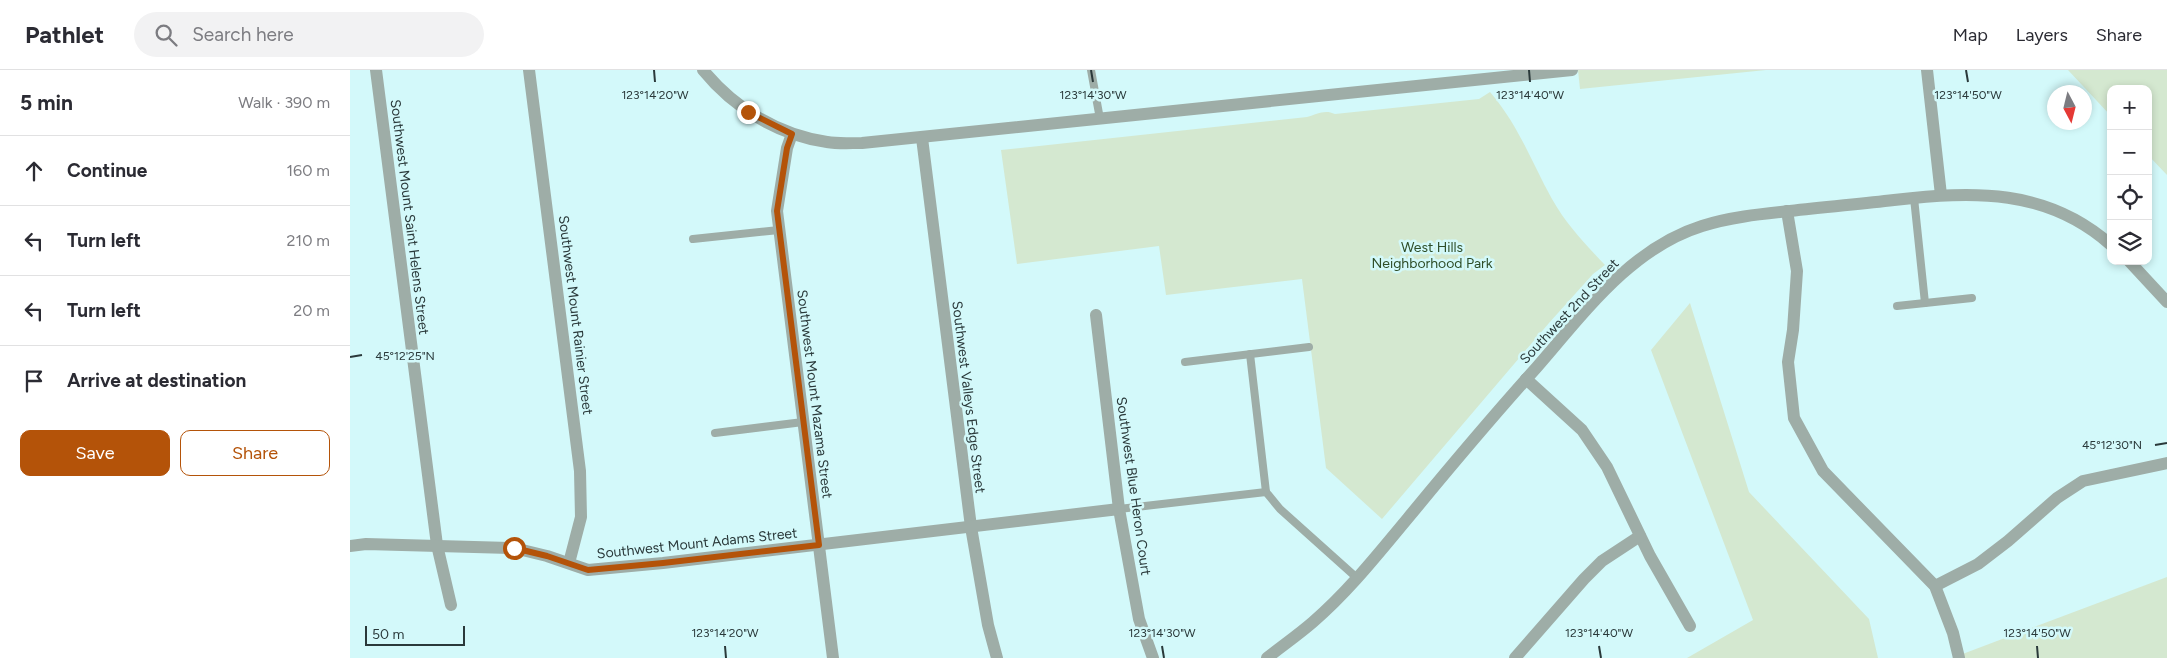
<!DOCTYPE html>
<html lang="en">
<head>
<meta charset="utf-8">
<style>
	:root { --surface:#fff; --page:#f2f2f3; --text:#2b2b33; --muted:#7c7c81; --line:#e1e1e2; --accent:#b45309 }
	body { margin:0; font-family:Figtree,sans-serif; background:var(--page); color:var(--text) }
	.controls { position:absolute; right:15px; top:15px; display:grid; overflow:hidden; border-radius:10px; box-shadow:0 2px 8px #0003 }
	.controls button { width:45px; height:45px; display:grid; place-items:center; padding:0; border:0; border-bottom:1px solid var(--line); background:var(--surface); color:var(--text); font:25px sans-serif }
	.compass { position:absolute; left:1697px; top:15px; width:45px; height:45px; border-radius:50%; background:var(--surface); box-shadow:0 2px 8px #0003; rotate:173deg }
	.scale { position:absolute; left:15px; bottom:12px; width:100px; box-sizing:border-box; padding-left:5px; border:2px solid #2a393a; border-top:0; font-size:14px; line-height:18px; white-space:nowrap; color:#2a393a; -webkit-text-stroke:4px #d3f9fa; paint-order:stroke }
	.stop { position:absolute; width:15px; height:15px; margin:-11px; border:4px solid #b45309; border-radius:50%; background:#fff }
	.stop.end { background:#b45309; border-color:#fff; box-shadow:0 1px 5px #0008 }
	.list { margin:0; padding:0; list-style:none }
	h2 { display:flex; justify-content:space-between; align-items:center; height:65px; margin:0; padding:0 20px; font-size:21px }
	h2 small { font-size:16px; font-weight:400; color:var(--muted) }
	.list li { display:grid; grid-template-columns:32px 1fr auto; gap:15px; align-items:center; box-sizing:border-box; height:70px; padding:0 20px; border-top:1px solid var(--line) }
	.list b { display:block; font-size:19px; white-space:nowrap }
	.list em { font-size:16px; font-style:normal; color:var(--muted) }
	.actions { display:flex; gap:10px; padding:15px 20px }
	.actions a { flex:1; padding:11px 0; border:1px solid var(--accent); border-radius:10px; text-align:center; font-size:18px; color:var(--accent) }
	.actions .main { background:var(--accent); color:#fff }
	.icon { flex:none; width:28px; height:28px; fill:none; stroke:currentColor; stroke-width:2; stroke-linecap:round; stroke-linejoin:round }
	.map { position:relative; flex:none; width:1817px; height:588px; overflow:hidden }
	header { display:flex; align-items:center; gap:30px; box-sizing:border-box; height:70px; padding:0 25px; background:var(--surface); border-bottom:1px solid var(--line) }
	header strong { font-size:24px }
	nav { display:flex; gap:28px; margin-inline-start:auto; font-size:18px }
	.search { width:350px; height:45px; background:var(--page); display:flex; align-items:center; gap:12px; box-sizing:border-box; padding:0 18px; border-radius:28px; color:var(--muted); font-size:19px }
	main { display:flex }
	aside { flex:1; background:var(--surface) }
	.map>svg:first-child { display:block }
</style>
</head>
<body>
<header>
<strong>Pathlet</strong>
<div class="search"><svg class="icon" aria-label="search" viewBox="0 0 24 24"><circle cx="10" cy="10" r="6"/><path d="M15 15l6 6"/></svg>Search here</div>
<nav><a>Map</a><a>Layers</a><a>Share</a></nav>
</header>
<main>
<aside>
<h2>5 min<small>Walk · 390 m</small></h2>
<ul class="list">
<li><svg class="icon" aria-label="ahead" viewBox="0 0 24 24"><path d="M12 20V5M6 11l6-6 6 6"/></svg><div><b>Continue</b></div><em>160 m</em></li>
<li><svg class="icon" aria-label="left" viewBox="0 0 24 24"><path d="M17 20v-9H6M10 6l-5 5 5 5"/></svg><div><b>Turn left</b></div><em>210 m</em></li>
<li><svg class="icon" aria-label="left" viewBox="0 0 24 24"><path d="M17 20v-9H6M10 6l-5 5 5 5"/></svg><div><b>Turn left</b></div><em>20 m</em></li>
<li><svg class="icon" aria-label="arrive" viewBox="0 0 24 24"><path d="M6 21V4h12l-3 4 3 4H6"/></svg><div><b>Arrive at destination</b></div></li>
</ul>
<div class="actions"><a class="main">Save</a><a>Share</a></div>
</aside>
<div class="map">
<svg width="1817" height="588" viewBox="0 0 1817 588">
	<rect width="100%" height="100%" fill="#d3f9fa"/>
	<g fill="#d4e8d0">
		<path d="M 1228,0 L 1416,0 L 1230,19 Z"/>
		<path d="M 1718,0 L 1817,0 L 1817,105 L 1798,85 L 1798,19 L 1761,19 L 1761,46 Z"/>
		<path d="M 1140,22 C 1169,56 1181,91 1202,129 C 1216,154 1235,174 1255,195 L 1243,204 L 1199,253 L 1032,449 L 976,398 L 952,209 L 816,225 L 809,176 L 667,194 L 651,80 L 957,47 C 967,44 975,39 985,44 L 1129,29 Z"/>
		<path d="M 1340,233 L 1399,422 L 1519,549 L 1528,588 L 1337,588 L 1403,550 L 1301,280 Z"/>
		<path d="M 1817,507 L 1817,588 L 1602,588 Z"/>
	</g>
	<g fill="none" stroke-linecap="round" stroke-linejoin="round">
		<g stroke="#9eada7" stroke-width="8">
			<path d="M 741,0 L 750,49"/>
			<path d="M 1564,128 L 1575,233"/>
			<path d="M 343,169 L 429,160"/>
			<path d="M 1547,236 L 1622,228"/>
			<path d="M 900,284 L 916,422 L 930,439 L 1007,508"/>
			<path d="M 835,292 L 959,277"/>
			<path d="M 365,363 L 453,352"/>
			<path d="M 769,439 L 916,422"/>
		</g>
		<g stroke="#9eada7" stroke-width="12">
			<path d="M 26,0 L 87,475 L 101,535"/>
			<path d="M 179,0 L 230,401 L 231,447 L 219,493"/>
			<path d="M 353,0 C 384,38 428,65 477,72 C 488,74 500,73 512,73 L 1222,0"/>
			<path d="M 1577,0 L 1591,125"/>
			<path d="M 442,64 L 437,78 L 427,141 L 483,588"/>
			<path d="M 572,68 L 621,457 L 638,555 L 647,588"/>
			<path d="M 1437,141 L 1447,201 L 1443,260 L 1438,292 L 1444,348 L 1473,401 L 1585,516 L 1603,563 L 1609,588"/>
			<path d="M 1779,191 L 1817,232"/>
			<path d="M 746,245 L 769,439 L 789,549 L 803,588"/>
			<path d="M 1176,309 L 1232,360 L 1257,397 L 1300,486 L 1340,556"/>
			<path d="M 0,476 L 16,474 L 164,478 L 197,486 L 238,500 L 313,493 L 769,439"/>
			<path d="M 1585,516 L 1628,494 L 1658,471 L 1707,428 L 1733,411 L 1817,393"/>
			<path d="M 917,588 C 932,576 948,565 963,552 C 998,522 1028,484 1058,448 C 1100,397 1143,346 1187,297 C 1234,243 1281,178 1352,156 C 1380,147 1411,144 1440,141 C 1474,137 1509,134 1544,130 C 1623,121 1697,118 1761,175"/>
			<path d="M 1165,588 L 1234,509 L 1252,491 L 1290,466"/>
		</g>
	</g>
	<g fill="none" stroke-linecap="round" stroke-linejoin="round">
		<path stroke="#b45309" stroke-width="6" d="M 164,478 L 197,486 L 238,500 L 313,493 L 469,475 L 427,141 L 437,78 L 442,64 L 398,42"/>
	</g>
	<path fill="none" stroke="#2a393a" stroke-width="2" d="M 304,0 L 305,12M 741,0 L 743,12M 1179,0 L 1180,12M 1616,0 L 1618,12M 0,287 L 12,285M 1805,375 L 1817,373M 375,576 L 376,588M 812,576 L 814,588M 1249,576 L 1251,588M 1687,576 L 1688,588"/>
	<g text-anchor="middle" stroke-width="5" stroke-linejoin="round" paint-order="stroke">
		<g font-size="14" fill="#2a393a" stroke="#d3f9fa">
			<text transform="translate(60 147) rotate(83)" y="5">Southwest Mount Saint Helens Street</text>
			<text transform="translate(1219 241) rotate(-47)" y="5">Southwest 2nd Street</text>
			<text transform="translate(226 245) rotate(83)" y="5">Southwest Mount Rainier Street</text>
			<text transform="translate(465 324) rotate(83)" y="5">Southwest Mount Mazama Street</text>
			<text transform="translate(619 327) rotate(83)" y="5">Southwest Valleys Edge Street</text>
			<text transform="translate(784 416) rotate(82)" y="5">Southwest Blue Heron Court</text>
			<text transform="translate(347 473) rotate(-6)" y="5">Southwest Mount Adams Street</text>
		</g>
		<g font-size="14" fill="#2e4d27" stroke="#d3f9fa">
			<text x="1082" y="182">West Hills<tspan x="1082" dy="16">Neighborhood Park</tspan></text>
		</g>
	</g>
	<g font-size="12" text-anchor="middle" fill="#2a393a" stroke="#d3f9fa" stroke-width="5" stroke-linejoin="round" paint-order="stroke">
		<text x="305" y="29">123°14'20"W</text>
		<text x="743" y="29">123°14'30"W</text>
		<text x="1180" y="29">123°14'40"W</text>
		<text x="1618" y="29">123°14'50"W</text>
		<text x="55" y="290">45°12'25"N</text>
		<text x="1762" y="379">45°12'30"N</text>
		<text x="375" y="567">123°14'20"W</text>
		<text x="812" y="567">123°14'30"W</text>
		<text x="1249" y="567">123°14'40"W</text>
		<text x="1687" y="567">123°14'50"W</text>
	</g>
</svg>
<div class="controls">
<button>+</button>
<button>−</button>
<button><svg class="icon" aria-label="locate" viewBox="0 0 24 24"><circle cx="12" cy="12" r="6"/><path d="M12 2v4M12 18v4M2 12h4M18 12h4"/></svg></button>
<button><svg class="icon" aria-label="layers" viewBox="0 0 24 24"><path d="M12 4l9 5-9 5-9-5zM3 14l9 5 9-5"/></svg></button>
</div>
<svg class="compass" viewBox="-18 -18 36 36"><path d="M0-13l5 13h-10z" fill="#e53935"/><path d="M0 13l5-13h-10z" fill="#7c7c81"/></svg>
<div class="scale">50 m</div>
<div class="stop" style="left:164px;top:478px"></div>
<div class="stop end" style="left:398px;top:42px"></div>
</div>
</main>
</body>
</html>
